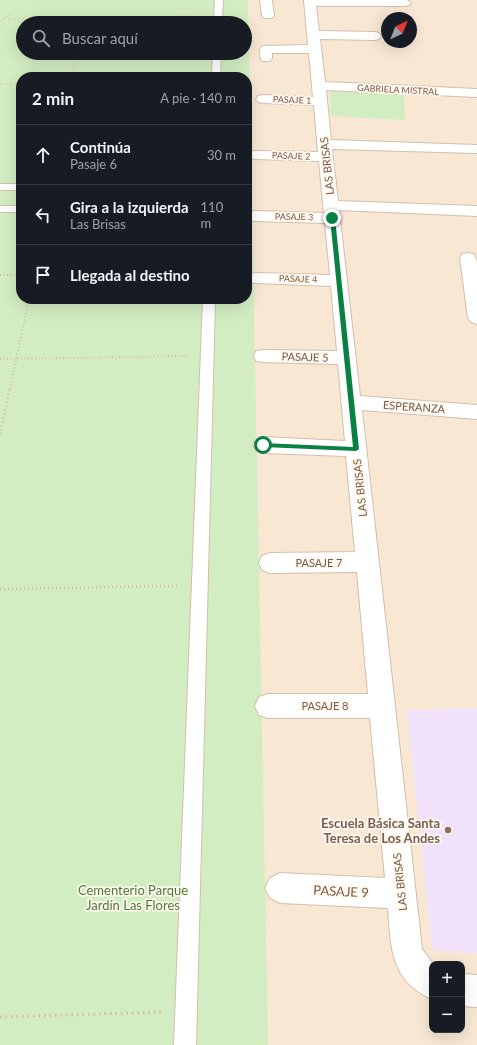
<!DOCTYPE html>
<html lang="es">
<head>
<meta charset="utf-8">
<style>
	:root { --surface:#171b24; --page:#242831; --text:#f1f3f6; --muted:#9ea1a6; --line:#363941 }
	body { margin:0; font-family:Lato,sans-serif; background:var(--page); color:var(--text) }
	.controls { position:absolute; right:12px; bottom:12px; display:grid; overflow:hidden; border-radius:8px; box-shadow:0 4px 16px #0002 }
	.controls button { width:36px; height:36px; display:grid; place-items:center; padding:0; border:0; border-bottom:1px solid var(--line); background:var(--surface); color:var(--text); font:20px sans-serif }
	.compass { position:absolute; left:381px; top:12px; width:36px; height:36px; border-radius:50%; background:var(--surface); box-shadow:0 4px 16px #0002; rotate:43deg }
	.stop { position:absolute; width:12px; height:12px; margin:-9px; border:3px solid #0b8043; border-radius:50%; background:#fff }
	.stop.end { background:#0b8043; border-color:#fff; box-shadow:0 1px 4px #0008 }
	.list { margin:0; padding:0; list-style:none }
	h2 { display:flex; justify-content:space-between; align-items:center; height:52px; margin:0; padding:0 16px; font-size:17px }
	h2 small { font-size:13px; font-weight:400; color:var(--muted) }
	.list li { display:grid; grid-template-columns:26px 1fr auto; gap:12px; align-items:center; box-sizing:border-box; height:60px; padding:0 16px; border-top:1px solid var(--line) }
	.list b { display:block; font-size:15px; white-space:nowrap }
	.list p { margin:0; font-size:13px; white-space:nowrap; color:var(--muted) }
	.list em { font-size:13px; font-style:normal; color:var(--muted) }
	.icon { flex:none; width:22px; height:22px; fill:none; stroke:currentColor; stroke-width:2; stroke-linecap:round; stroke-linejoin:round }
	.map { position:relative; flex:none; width:477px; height:1045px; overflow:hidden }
	.search { position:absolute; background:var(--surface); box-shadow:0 4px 16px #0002; left:16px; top:16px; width:236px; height:44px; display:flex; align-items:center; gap:10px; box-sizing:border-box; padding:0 14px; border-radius:22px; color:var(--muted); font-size:15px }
	.panel { position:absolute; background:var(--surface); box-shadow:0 4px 16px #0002; left:16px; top:72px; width:236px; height:232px; border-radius:16px }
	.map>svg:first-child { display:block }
</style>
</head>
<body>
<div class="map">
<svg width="477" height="1045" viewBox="0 0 477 1045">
	<rect width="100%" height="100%" fill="#fef5e5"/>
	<path fill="#f7e7d3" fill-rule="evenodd" d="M 0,0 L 477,0 L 477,1045 L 0,1045 ZM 387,18 L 411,18 L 411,42 L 387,42 ZM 23,23 L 245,23 L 245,53 L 23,53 ZM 21,77 L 247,77 L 247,299 L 21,299 ZM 432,964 L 462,964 L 462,1030 L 432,1030 Z"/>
	<path fill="#f2e1fb" d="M 477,708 L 477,954 L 432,950 L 407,710 Z"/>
	<g fill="#d3edc2" fill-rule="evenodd">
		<path d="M 0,0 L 248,0 L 268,1045 L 0,1045 ZM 23,23 L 245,23 L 245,53 L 23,53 ZM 21,77 L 247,77 L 247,299 L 21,299 Z"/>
		<path d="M 330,90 L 404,94 L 405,120 L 331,116 Z"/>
	</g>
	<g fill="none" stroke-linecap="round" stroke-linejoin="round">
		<g stroke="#d4beac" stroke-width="2">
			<g id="lane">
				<path d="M 215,0 L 223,0 L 222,23 L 214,23 Z"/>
				<path d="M 213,53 L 221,53 L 220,77 L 212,77 Z"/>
				<rect x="0" y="184" width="21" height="6"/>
				<rect x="0" y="206" width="21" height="6"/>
				<path d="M 203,299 L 215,299 L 196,1045 L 174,1045 Z"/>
			</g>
		</g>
		<g stroke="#d4beac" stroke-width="2">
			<g id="street">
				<path d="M 260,0 L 272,0 L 274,16 L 272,18 L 264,18 L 262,16 Z"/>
				<path d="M 304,0 L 407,0 L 411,3 L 409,5 L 405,6 L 316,6 L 319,31 L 375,32 L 379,33 L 381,36 L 379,39 L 375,40 L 320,39 L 325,82 L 477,89 L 477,97 L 326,90 L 331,140 L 477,145 L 477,153 L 332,149 L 338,201 L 477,206 L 477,216 L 339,210 L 360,396 L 477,405 L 477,419 L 362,410 L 422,949 L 433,964 L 432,999 C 390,981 391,947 388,908 L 280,903 L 270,898 L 265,888 L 270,878 L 280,873 L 385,878 L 370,718 L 268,718 L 259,715 L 255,706 L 259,697 L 268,694 L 368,694 L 357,572 L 270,573 L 262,570 L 259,563 L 262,556 L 270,553 L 355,552 L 346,456 L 263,453 L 256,450 L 253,445 L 256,440 L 263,437 L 345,441 L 338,364 L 263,362 L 256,361 L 254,356 L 256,351 L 263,350 L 337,351 L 331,286 L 256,283 L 250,282 L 247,278 L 250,274 L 256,273 L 330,275 L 325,223 L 255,221 L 249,219 L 247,216 L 249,213 L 255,211 L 324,213 L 319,161 L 255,159 L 250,158 L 248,155 L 250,152 L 255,151 L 318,152 L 314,105 L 263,103 L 258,102 L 256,99 L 258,96 L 263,95 L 313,97 L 309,53 L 272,53 L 272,58 L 270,61 L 262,61 C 259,57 259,50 262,46 L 308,45 Z"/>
				<path d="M 468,253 L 474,254 L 477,262 L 477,324 L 471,322 L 468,318 L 460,258 L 462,254 Z"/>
				<path d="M 462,974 L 477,975 L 477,1007 L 462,1006 Z"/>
			</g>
		</g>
		<g stroke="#dcb69d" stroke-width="1.5" stroke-dasharray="0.5 2" stroke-linecap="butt">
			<path d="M 3,19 L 202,16"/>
			<path d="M 0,21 L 12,13"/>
			<path d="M 71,77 L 77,53"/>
			<path d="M 0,84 L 21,84"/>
			<path d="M 18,169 L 21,160"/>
		</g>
		<g stroke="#dcb69d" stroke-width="2" stroke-dasharray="1 2.5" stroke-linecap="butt">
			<path d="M 18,171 L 19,168"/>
			<path d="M 0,275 L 21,275"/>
			<path d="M 0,359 L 189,356"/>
			<path d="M 10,389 L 29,299"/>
		</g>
		<g stroke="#dcb69d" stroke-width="2.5" stroke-dasharray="1 3" stroke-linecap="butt">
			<path d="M 0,434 L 10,388"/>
			<path d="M 0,589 L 179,586"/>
		</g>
		<path stroke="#dcb69d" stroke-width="3" stroke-dasharray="1.5 4" stroke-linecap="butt" d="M 0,1017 L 163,1012"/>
		<use href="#lane" fill="#fff" fill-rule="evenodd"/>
		<use href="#street" fill="#fff" fill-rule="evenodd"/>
	</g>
	<path fill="#0b8043" d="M 332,216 L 335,218 L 359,449 L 356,451 L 263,447 L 260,445 L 263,443 L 353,447 L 330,218 Z"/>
	<circle fill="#8d6e63" stroke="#fff8ed" stroke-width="1.5" cx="448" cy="830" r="4"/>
	<g text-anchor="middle" stroke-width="3.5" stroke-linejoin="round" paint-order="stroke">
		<g font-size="9" fill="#7a5a47" stroke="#fff8ed">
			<text transform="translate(398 90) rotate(3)" y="3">GABRIELA MISTRAL</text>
			<text transform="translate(292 100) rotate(2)" y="3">PASAJE 1</text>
			<text transform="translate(291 156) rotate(2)" y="3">PASAJE 2</text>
			<text transform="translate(294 217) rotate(1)" y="3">PASAJE 3</text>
			<text transform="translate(298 279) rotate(2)" y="3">PASAJE 4</text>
		</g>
		<g font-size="11" fill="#7a5a47" stroke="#fff8ed">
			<text transform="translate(327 166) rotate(-96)" y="4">LAS BRISAS</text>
			<text transform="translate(305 357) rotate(2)" y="4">PASAJE 5</text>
			<text transform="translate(414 407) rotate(4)" y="4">ESPERANZA</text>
			<text transform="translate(360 488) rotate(-96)" y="4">LAS BRISAS</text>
			<text x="319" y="567">PASAJE 7</text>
			<text x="325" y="710">PASAJE 8</text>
			<text transform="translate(400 882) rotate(-96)" y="4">LAS BRISAS</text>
		</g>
		<g font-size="13" font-weight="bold" fill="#785e54" stroke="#fff8ed" text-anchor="end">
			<text x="440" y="828">Escuela Básica Santa<tspan x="440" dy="15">Teresa de Los Andes</tspan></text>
		</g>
		<g font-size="13" fill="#4d7a3c" stroke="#fff8ed">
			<text x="133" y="895">Cementerio Parque<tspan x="133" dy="15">Jardín Las Flores</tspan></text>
		</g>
		<g font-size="13" fill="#7a5a47" stroke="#fff8ed">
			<text transform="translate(341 891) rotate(3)" y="5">PASAJE 9</text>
		</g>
	</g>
</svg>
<div class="controls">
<button>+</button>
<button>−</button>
</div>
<svg class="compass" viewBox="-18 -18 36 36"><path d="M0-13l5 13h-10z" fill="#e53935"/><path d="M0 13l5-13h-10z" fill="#9ea1a6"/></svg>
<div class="stop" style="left:263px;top:445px"></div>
<div class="stop end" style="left:332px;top:218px"></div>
<div class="search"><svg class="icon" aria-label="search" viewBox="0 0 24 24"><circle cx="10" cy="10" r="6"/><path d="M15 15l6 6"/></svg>Buscar aquí</div>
<section class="panel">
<h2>2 min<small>A pie · 140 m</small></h2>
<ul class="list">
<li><svg class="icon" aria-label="ahead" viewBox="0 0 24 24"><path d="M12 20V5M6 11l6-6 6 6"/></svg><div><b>Continúa</b><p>Pasaje 6</p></div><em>30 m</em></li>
<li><svg class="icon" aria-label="left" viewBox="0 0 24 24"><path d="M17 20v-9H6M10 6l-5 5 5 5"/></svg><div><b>Gira a la izquierda</b><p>Las Brisas</p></div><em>110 m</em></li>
<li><svg class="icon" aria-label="arrive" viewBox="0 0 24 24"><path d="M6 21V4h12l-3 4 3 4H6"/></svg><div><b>Llegada al destino</b></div></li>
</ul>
</section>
</div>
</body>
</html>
